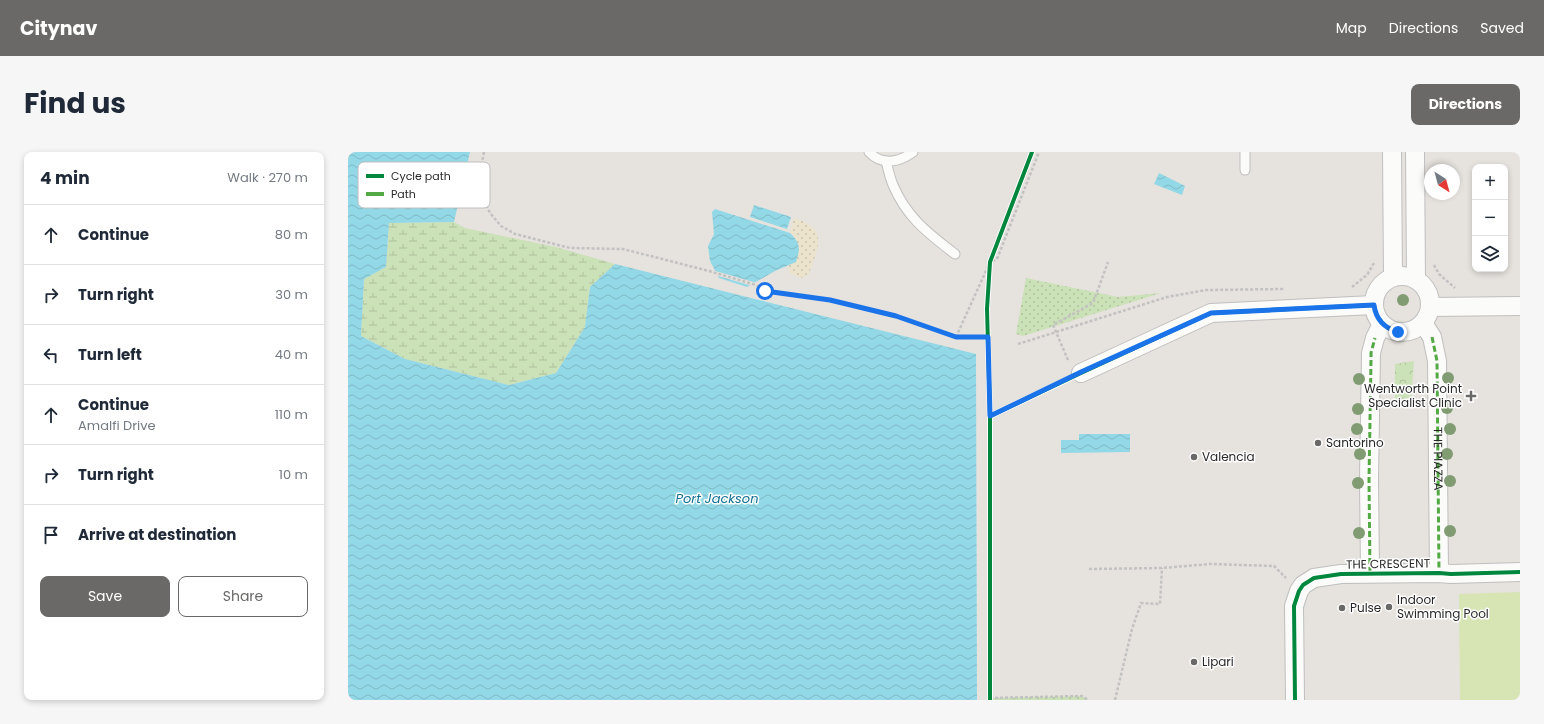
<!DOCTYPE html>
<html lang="en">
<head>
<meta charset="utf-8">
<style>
	:root { --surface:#fff; --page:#f6f6f7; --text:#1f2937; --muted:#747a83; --line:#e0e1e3; --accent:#6a6968 }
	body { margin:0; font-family:Poppins,sans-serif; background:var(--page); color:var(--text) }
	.controls { position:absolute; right:12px; top:12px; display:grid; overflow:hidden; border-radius:8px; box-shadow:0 2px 6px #0003 }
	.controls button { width:36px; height:36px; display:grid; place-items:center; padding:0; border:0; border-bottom:1px solid var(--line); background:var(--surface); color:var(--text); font:20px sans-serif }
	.compass { position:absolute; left:1076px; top:12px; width:36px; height:36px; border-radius:50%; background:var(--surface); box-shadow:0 2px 6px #0003; rotate:144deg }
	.stop { position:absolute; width:12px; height:12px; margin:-9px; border:3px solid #1a73e8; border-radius:50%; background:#fff }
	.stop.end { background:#1a73e8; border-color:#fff; box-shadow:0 1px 4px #0008 }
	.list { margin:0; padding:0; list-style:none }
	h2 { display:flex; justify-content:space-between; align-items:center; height:52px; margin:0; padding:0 16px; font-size:17px }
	h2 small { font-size:13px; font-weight:400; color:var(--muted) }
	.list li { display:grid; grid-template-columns:26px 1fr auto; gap:12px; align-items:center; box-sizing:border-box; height:60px; padding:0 16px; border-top:1px solid var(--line) }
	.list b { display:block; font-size:15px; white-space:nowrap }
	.list p { margin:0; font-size:13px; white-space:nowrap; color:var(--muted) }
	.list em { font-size:13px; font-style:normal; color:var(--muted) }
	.actions { display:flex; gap:8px; padding:12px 16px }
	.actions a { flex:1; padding:9px 0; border:1px solid var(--accent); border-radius:8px; text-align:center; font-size:14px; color:var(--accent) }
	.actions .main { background:var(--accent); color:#fff }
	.icon { flex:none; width:22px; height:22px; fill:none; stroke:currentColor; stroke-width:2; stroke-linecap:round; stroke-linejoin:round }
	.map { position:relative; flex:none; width:1172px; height:548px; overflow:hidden; border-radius:8px }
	header { display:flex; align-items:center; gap:24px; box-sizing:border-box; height:56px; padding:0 20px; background:var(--accent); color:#fff }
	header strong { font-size:19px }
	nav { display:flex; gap:22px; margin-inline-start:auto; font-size:14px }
	.intro { display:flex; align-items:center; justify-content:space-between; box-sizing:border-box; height:96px; padding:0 24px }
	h1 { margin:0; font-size:28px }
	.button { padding:10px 18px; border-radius:8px; background:var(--accent); color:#fff; font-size:14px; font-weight:700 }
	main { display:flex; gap:24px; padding:0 24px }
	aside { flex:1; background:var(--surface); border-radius:8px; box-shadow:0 2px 6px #0003 }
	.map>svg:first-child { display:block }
</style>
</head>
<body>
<header>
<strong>Citynav</strong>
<nav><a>Map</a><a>Directions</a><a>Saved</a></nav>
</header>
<div class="intro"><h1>Find us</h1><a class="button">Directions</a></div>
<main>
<aside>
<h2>4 min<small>Walk · 270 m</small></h2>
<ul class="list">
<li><svg class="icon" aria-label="ahead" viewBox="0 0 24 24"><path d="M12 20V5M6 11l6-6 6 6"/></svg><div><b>Continue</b></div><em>80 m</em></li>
<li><svg class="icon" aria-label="right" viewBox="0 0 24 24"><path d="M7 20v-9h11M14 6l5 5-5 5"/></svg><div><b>Turn right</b></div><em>30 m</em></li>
<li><svg class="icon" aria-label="left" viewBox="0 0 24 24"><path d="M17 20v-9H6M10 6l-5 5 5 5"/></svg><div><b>Turn left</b></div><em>40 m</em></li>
<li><svg class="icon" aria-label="ahead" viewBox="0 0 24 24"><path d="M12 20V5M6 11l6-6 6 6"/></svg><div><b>Continue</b><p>Amalfi Drive</p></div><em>110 m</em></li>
<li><svg class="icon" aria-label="right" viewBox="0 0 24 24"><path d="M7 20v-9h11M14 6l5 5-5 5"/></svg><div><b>Turn right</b></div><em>10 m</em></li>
<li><svg class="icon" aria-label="arrive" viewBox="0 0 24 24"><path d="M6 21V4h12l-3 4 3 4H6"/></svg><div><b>Arrive at destination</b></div></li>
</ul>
<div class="actions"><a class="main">Save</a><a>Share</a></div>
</aside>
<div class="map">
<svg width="1172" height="548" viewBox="0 0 1172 548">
	<defs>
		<pattern id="grass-dots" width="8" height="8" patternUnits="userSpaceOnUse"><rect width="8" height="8" fill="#cbe1b7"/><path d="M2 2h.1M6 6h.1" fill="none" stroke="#aec19d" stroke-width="1.8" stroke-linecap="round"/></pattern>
		<pattern id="wetland-marsh" width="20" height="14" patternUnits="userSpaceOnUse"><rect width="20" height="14" fill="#cbe1b7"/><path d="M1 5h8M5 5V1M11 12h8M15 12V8" fill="none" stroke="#aec19d"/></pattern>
		<pattern id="sand-dots" width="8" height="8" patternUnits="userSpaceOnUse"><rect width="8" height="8" fill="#ebe3cc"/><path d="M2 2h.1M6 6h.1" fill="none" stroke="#cac3af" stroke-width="1.8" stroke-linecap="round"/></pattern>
		<pattern id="park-crowns" width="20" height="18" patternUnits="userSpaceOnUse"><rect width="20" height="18" fill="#cbe1b7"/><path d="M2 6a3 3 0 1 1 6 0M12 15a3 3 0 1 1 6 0" fill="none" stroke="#aec19d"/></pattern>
		<pattern id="water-waves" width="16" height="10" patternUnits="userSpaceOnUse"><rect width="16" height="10" fill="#93d8e6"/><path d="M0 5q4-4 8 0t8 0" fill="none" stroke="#7fb9c5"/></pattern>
	</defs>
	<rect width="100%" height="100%" fill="#e6e2de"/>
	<g fill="url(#grass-dots)">
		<path d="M 678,126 L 770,145 L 813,141 L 675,184 L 668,182 Z"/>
		<path d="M 734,544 L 740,548 L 642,548 L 642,546 Z"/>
	</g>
	<path fill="url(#wetland-marsh)" d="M 106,70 L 117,76 L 208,95 L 267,112 L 242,135 L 237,175 L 208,221 L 161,233 L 57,207 L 13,184 L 16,127 L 38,115 L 41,71 Z"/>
	<path fill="url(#sand-dots)" d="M 446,66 C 482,78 470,94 461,122 L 454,126 L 443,122 L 439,113 L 448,110 L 448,86 L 442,81 Z"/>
	<path fill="url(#park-crowns)" d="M 1066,209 L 1063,249 L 1047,250 L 1047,212 Z"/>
	<path fill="#d7e5b5" d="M 1172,440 L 1172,548 L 1112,548 L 1111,442 Z"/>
	<g fill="url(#water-waves)">
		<path d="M 0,0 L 122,0 L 106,70 L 41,71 L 38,115 L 16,127 L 13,184 L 57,207 L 161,233 L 208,221 L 237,175 L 242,135 L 267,112 L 628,202 L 629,548 L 0,548 Z"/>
		<path d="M 811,21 L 837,34 L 834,43 L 806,32 Z"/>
		<path d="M 406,53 L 443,65 L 439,77 L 402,65 Z"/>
		<path d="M 367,57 L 442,81 C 453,91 452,97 448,110 L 427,119 L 399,135 L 371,126 L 362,109 L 360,94 L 366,82 L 364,60 Z"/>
		<path d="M 731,282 L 782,282 L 782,300 L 713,301 L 713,288 L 731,288 Z"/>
	</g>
	<path fill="#e6e2de" d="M 364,118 L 409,131 L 409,132 L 404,134 L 367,123 Z"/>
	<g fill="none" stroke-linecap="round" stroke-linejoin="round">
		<g stroke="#c0bfbf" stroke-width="11">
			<g id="lane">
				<path d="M 521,0 C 534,14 551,10 565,0"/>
				<path d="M 897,0 L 897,18"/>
				<path d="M 538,9 C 540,17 542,26 545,33 C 559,66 580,81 607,102"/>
			</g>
		</g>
		<g stroke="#c0bfbf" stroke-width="20">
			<g id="street">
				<path d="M 1044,0 L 1045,125"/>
				<path d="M 1067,0 L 1068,127"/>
				<circle cx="1054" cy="152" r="28"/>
				<path d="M 1082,155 L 1172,154"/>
				<path id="s1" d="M 1075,171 L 1084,185 L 1089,209 L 1091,421"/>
				<path d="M 733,221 L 863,161 L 1026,153"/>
				<path d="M 1022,421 L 1021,328 L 1023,201 L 1027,186 L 1034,172"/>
				<path d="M 947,548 L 946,454 L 951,439 L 955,433 L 966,426 L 993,422 L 1091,421 L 1103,422 L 1172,420"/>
			</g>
		</g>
		<g stroke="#c3c2c2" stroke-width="2.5" stroke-dasharray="3 2" stroke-linecap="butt">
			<path d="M 136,0 L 131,26 L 134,44 L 142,61 L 153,74 L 167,82 L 222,96 L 275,97 L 361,119 L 408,133 L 417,139 L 482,148 L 548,164 L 608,185 L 640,185"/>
			<path d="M 1086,113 L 1091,122 L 1107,136"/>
			<path d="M 1004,135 L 1019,123 L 1026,111"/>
			<path d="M 608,185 L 642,110 L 649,107 L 691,0"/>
			<path d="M 670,192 L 819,145 L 858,138 L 936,137"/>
			<path d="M 720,208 L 705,173 L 745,151 L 760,110"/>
			<path d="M 741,417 L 814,416 L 862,412 L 926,414 L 938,426"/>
			<path d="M 642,546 L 734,544 L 740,548"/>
			<path d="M 767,548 L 784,477 L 793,451 L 812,452 L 814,416"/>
		</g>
		<use href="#lane" stroke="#fbfbfa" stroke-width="9"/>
		<use href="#street" stroke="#fbfbfa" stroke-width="18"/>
		<g stroke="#53aa44" stroke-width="3" stroke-dasharray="6 3" stroke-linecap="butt">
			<path d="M 1084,185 L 1089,209 L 1091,421"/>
			<path d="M 1022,421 L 1021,328 L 1023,209 L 1023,201 L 1027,186"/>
		</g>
		<g stroke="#fff" stroke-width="6">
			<g id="cycleway">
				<path d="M 642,264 L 639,157 L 642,110 L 684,0"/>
				<path d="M 642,548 L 642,264 L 733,221 L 863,161 L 1026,153"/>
				<path d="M 947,548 L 946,454 L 951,439 L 955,433 L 966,426 L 993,422 L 1091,421 L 1103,422 L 1172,420"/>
			</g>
		</g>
		<use href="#cycleway" stroke="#00873e" stroke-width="4"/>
	</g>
	<g fill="#819c73">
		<circle cx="1055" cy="148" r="6"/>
		<circle cx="1100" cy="226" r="6"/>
		<circle cx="1011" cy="227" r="6"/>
		<circle cx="1099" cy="256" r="6"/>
		<circle cx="1010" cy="257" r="6"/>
		<circle cx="1009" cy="277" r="6"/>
		<circle cx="1102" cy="277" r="6"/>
		<circle cx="1012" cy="302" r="6"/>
		<circle cx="1099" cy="302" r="6"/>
		<circle cx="1102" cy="329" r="6"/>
		<circle cx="1010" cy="331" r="6"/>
		<circle cx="1102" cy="379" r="6"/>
		<circle cx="1011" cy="381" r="6"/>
	</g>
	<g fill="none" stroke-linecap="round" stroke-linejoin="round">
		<path stroke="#1a73e8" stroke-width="5" d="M 417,139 L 482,148 L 548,164 L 608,185 L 640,185 L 642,264 L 733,220 L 863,161 L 1026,153 C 1028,168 1036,176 1050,180"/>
	</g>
	<g fill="#6a6968" stroke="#fff" stroke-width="1.5">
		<path d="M1121 238h4v4h4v4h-4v4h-4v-4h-4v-4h4z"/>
		<circle cx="970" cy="291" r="4"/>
		<circle cx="846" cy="305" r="4"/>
		<circle cx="1041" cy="455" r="4"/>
		<circle cx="994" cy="456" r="4"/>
		<circle cx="846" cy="510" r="4"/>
	</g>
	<g text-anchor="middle" stroke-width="3" stroke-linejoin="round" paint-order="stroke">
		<g font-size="12" fill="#282828" stroke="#fff" text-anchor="start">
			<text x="1114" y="241" text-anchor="end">Wentworth Point<tspan x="1114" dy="14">Specialist Clinic</tspan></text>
			<text x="978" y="295">Santorino</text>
			<text x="854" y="309">Valencia</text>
			<text x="1049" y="452">Indoor<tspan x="1049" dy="14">Swimming Pool</tspan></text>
			<text x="1002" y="460">Pulse</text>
			<text x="854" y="514">Lipari</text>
		</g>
		<g font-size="12" fill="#282828" stroke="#fff">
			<text dy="4" stroke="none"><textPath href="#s1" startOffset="139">THE PIAZZA</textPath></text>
			<text transform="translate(1040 412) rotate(-1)" y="4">THE CRESCENT</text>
		</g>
		<g font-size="13" font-style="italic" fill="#117093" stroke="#fff">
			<text x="369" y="351">Port Jackson</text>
		</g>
	</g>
	<rect x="10" y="10" width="132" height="46" rx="6" fill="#fff" stroke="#bebebe" stroke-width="1"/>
	<rect x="18" y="22" width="18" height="4" fill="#00873e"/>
	<rect x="18" y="40" width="18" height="4" fill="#53aa44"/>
	<g font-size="11" fill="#282828">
		<text x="43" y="28">Cycle path</text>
		<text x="43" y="46">Path</text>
	</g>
</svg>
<div class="controls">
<button>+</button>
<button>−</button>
<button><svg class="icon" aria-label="layers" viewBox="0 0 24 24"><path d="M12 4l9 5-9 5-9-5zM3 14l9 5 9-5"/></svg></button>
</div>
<svg class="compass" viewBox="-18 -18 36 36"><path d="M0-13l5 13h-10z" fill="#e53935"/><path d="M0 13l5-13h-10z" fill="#747a83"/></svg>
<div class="stop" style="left:417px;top:139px"></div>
<div class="stop end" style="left:1050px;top:180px"></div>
</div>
</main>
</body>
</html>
